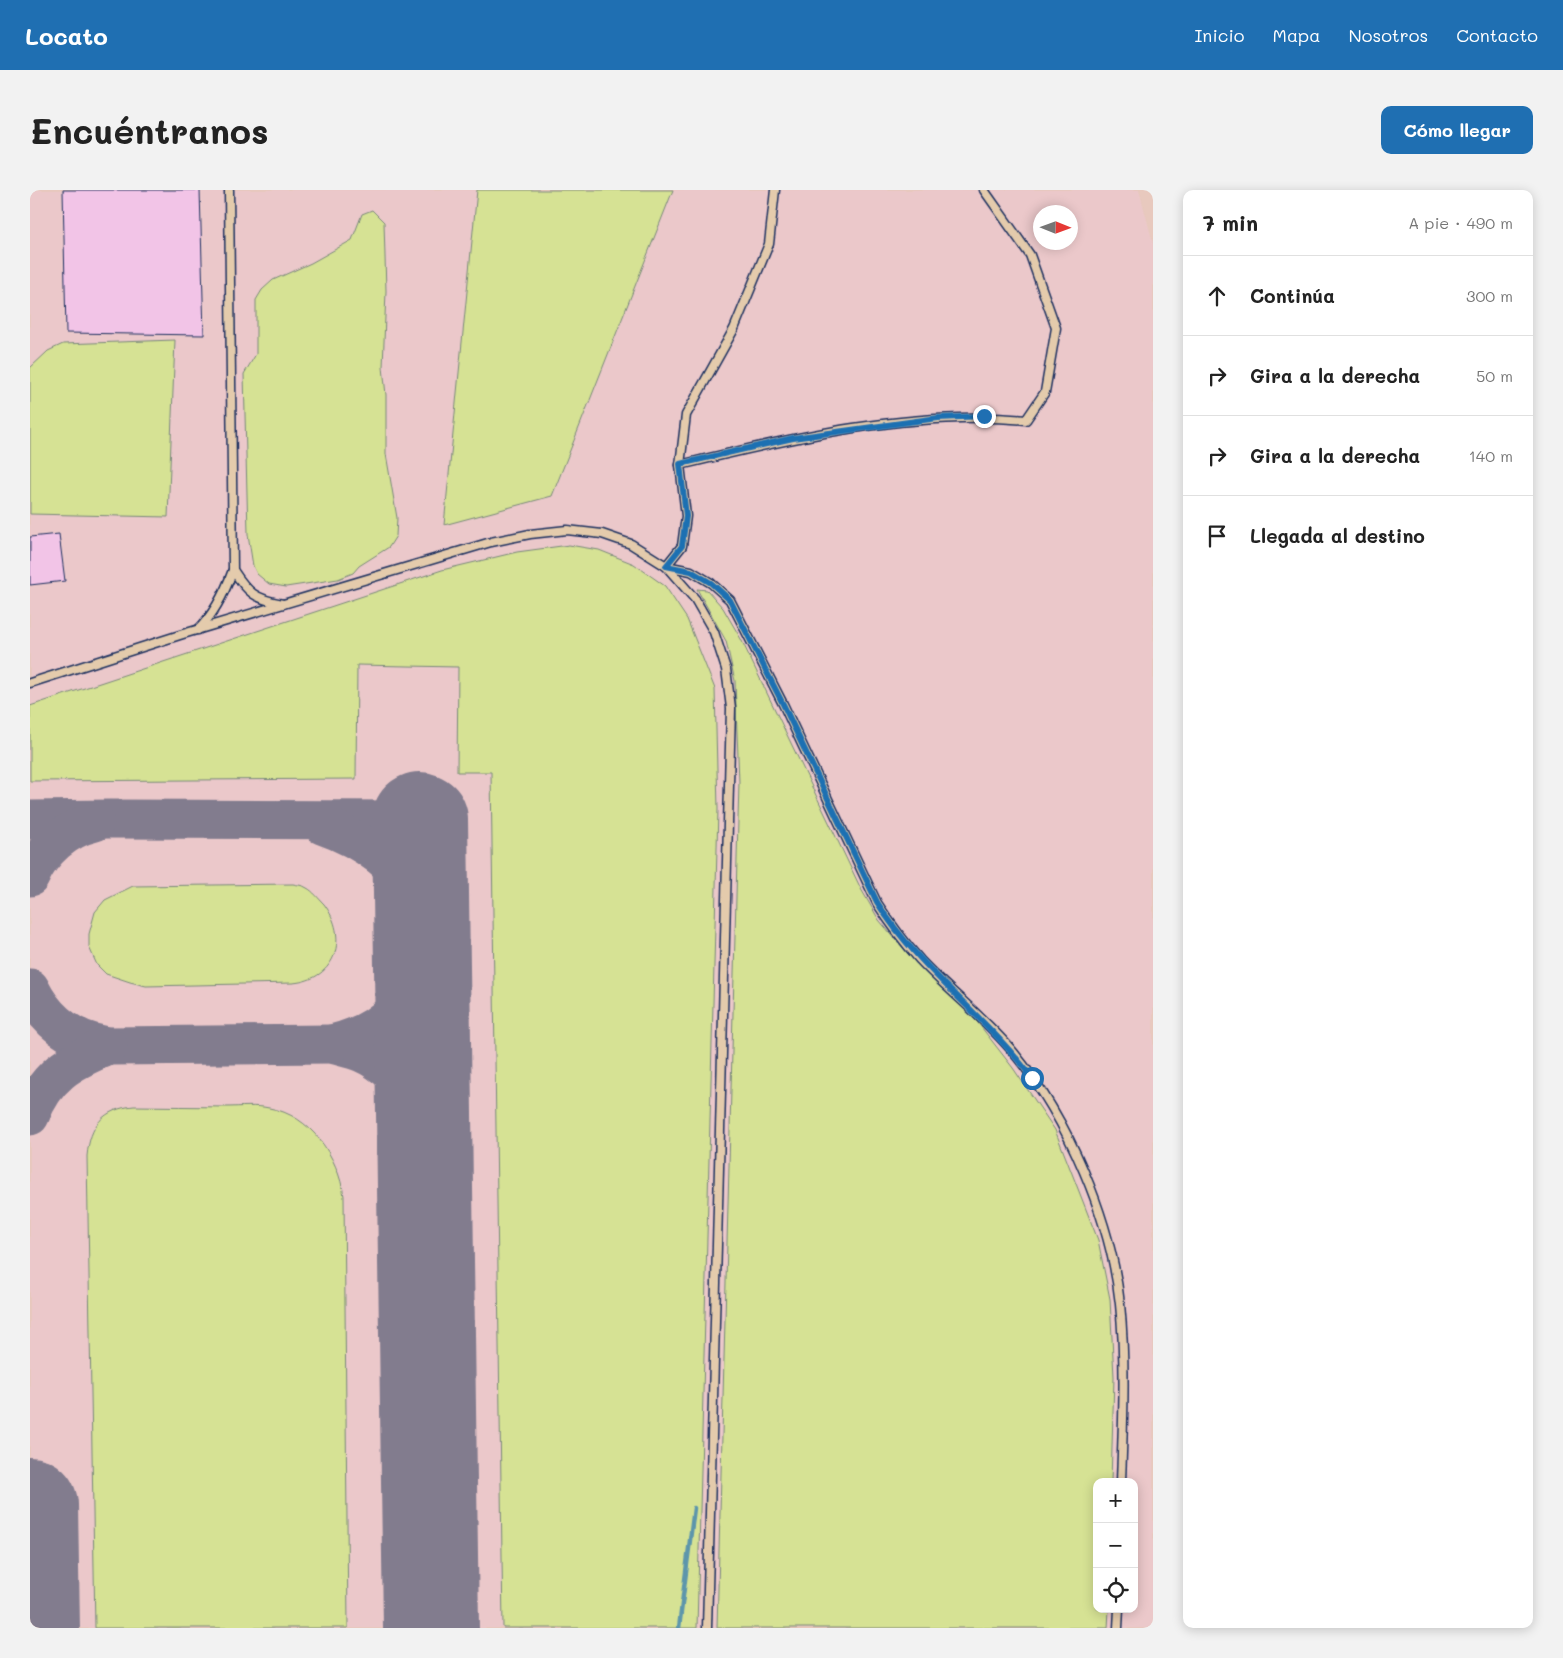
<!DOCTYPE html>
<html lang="es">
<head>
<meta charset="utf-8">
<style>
	:root { --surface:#fff; --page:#f2f2f2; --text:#222; --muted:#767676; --line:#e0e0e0; --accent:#1f6fb2 }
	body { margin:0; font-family:Mali,sans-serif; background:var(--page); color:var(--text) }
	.controls { position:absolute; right:15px; bottom:15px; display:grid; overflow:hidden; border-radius:10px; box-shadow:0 2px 12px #0003 }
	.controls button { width:45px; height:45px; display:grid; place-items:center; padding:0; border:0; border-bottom:1px solid var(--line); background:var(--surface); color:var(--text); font:25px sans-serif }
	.compass { position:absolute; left:1003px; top:15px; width:45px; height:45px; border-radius:50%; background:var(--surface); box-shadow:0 2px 12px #0003; rotate:91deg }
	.stop { position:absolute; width:15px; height:15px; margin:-11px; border:4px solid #1f6fb2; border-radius:50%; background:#fff }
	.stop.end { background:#1f6fb2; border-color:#fff; box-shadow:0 1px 5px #0008 }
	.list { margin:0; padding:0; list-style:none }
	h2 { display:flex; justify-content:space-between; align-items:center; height:65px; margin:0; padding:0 20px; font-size:21px }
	h2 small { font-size:16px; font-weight:400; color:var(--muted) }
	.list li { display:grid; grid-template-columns:32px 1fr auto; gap:15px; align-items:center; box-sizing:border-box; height:80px; padding:0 20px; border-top:1px solid var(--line) }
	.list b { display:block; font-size:19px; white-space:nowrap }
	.list em { font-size:16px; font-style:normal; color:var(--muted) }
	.icon { flex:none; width:28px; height:28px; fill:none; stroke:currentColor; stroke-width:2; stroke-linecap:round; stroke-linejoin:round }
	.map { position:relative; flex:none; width:1123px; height:1438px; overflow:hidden; border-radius:10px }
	header { display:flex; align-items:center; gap:30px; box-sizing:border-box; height:70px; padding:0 25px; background:var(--accent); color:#fff }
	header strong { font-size:24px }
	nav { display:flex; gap:28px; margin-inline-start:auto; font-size:18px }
	.intro { display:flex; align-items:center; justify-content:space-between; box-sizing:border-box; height:120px; padding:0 30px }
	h1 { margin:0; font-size:35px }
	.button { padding:12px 22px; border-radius:10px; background:var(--accent); color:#fff; font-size:18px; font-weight:700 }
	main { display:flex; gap:30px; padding:0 30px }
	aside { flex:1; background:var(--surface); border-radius:10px; box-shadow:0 2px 12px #0003 }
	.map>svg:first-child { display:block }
</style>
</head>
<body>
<header>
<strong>Locato</strong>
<nav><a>Inicio</a><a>Mapa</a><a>Nosotros</a><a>Contacto</a></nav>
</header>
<div class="intro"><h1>Encuéntranos</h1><a class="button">Cómo llegar</a></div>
<main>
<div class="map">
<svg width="1123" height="1438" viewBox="0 0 1123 1438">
	<rect width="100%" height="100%" fill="#e8c9be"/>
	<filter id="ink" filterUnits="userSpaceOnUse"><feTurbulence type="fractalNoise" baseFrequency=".02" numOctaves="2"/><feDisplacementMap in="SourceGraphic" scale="10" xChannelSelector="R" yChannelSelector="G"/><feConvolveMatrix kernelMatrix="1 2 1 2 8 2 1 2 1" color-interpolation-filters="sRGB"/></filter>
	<g filter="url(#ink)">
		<path fill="#ebc8ca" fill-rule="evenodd" d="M 0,0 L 1109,0 L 1123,53 L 1123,1438 L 0,1438 ZM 1011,22 L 1040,22 L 1040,52 L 1011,52 ZM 1067,1292 L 1104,1292 L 1104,1419 L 1067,1419 Z"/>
		<g fill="#d6e294" stroke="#788879">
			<path d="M 447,0 L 643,0 L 522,306 L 414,335 Z"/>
			<path d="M 342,20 L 354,32 L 356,101 L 353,177 L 356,205 L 356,264 L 367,328 L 366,346 L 359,357 L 329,376 L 323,383 L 308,389 L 256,397 L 239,394 L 227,384 L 223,376 L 218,344 L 214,184 L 226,164 L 226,110 L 232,100 L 243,90 L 281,73 L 322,50 L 332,24 Z"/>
			<path d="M 145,150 L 138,327 L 0,324 L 0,178 L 18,161 L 33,154 Z"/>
			<path d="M 539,355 L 569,360 L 604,374 L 635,396 L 657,429 L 685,499 L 688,619 L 667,1438 L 473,1438 L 461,582 L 427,582 L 428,477 L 327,475 L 326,589 L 0,591 L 0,516 L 412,380 L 487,362 Z"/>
			<path d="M 667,399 L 677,400 L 693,418 L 711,449 L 831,699 L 849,730 L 879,765 L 941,824 L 983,878 L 1025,940 L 1068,1050 L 1080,1109 L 1084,1187 L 1081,1292 L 1067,1292 L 1067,1419 L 1079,1419 L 1078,1438 L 687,1438 L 709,592 L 705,491 L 696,451 Z"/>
			<path d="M 263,694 C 267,695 273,695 277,698 C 283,701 289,709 294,714 C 319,747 307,789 263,793 L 116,796 L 100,792 L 76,784 L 67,775 L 59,757 L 59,744 L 65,722 L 75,710 L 103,696 Z"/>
			<path d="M 104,916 C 135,916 166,917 197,917 C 210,917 226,915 239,918 C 281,925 308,967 314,1006 L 318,1438 L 65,1438 L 57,966 C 60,935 73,919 104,916 Z"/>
		</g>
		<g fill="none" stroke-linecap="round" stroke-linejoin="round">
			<path stroke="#5d96ab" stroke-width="4.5" d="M 649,1438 L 664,1318"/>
			<g stroke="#827c8e" stroke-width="39">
				<path d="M 0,630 L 80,629 L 390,630"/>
				<path d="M 292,635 C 335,650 369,674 391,714"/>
				<path d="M 0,687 C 12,660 35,639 65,632"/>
				<path d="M 392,780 C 364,823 353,841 302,854 C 312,857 323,859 332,863 C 358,874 376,897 394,918"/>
				<path d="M 0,798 C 16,831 42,851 78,856 L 302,854"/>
				<path d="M 0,926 C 16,885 39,872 78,856"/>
			</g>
			<g stroke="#827c8e" stroke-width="96">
				<path d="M 390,630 L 401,1438"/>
				<path d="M 0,1315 L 2,1438"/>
			</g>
		</g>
		<g fill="#f2c4e7" stroke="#1b2f5e">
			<path d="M 33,0 L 170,0 L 174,145 L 36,143 Z"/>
			<path d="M 29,344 L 35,391 L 0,395 L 0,347 Z"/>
		</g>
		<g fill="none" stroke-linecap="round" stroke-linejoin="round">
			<g stroke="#1b2f5e" stroke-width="11">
				<g id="lane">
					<path d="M 199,0 L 203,380 C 218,403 225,409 253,414"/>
					<path d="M 650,275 C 760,248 883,219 996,230 L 1015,202 L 1026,138 L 1000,65 L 954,0"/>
					<path d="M 636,376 L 661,381 L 681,393 L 700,410 L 753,514 L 847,713 C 860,733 874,752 890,770 C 920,802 956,829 984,863 C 1038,929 1081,1029 1090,1114 C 1096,1173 1093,1233 1091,1292"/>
					<path d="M 636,376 L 652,356 L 656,326 L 650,275 L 656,225 L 704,139 L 739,54 L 745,0"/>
					<path d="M 168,440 C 185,423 195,402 203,380"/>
					<path d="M 0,493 L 153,444 L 461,352 L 500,344 L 537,340 L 572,344 L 601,354 L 636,376 L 665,409 L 684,442 L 696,479 L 701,518 L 677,1438"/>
					<path d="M 1088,1438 L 1089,1419"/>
				</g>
			</g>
			<use href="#lane" stroke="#e4cbac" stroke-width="8"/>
		</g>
	</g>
	<g fill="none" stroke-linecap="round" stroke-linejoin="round" filter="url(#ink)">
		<path stroke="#1f6fb2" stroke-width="6" d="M 954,226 L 908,228 L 763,248 L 650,274 L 656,326 L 652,356 L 636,376 L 661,381 L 681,393 L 700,410 L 753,514 L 847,712 C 889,780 955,825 1002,888"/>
	</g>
</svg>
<div class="controls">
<button>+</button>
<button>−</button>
<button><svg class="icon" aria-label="locate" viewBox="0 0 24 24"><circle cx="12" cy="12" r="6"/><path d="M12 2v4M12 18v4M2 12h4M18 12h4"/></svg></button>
</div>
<svg class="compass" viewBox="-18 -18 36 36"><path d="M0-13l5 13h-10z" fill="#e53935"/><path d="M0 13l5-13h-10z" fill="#767676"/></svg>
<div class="stop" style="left:1002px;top:888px"></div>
<div class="stop end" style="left:954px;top:226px"></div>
</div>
<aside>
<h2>7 min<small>A pie · 490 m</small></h2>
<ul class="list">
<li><svg class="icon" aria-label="ahead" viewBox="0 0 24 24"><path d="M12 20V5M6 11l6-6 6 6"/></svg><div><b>Continúa</b></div><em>300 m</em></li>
<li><svg class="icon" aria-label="right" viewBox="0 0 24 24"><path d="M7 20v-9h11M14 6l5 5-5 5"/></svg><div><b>Gira a la derecha</b></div><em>50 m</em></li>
<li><svg class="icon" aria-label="right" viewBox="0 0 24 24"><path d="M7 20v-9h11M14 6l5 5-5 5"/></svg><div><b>Gira a la derecha</b></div><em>140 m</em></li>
<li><svg class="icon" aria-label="arrive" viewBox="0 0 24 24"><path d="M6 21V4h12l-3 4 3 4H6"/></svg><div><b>Llegada al destino</b></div></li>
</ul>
</aside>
</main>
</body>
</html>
